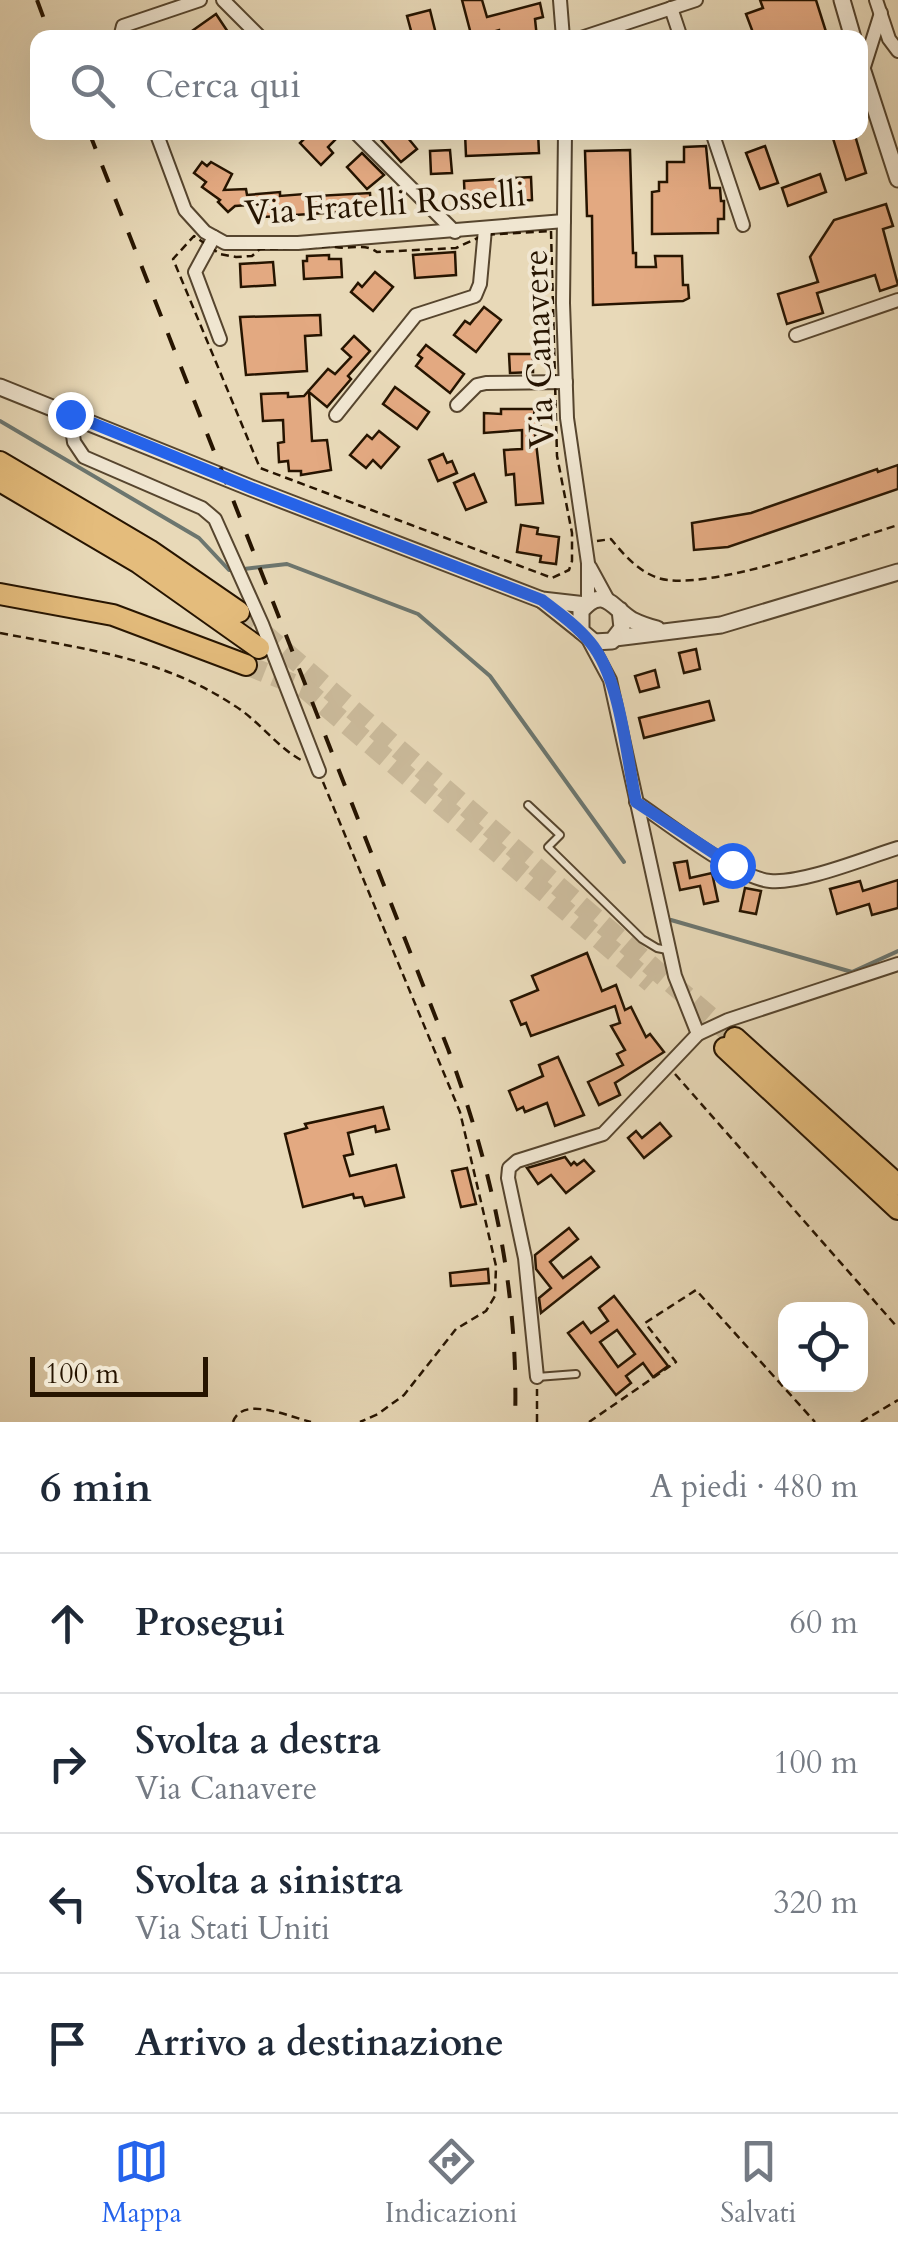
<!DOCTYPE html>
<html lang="it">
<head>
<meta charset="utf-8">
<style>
	:root { --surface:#fff; --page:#f2f2f3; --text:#1f2937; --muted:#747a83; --line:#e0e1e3; --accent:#2563eb }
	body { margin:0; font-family:Cardo,serif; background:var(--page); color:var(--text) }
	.controls { position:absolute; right:30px; bottom:30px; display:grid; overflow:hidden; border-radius:20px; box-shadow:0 10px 40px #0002 }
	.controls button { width:90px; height:90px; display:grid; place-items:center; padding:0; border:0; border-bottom:2px solid var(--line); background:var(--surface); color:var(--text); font:50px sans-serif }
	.scale { position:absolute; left:30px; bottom:25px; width:178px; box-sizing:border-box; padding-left:10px; border:5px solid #261400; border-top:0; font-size:28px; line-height:35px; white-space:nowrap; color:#261400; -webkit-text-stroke:8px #f0e6d1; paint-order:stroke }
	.stop { position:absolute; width:30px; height:30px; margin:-22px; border:8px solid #2563eb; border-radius:50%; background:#fff }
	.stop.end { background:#2563eb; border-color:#fff; box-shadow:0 2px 10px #0008 }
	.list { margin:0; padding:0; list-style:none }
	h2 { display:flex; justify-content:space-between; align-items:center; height:130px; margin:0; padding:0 40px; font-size:42px }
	h2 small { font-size:32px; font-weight:400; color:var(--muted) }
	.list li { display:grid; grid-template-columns:65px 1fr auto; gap:30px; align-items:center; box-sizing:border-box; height:140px; padding:0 40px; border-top:2px solid var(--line) }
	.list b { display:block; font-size:38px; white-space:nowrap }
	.list p { margin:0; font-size:32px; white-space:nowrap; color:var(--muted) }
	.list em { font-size:32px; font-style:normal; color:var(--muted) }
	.icon { flex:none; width:55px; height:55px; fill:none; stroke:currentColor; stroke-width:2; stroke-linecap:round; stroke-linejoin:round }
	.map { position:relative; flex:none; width:898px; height:1422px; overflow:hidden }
	.search { position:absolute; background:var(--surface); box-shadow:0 10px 40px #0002; left:30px; right:30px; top:30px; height:110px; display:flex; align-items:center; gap:25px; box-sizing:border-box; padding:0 35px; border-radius:20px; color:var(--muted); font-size:38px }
	.sheet { height:690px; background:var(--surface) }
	nav { display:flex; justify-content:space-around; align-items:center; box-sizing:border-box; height:140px; border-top:2px solid var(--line); background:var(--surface); font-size:28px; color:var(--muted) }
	nav a { display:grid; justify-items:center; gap:5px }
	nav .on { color:var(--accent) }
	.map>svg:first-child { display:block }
</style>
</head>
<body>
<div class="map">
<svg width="898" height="1422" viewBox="0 0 898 1422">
	<rect width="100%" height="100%" fill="#e8d9b8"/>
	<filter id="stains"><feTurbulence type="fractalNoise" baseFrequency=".002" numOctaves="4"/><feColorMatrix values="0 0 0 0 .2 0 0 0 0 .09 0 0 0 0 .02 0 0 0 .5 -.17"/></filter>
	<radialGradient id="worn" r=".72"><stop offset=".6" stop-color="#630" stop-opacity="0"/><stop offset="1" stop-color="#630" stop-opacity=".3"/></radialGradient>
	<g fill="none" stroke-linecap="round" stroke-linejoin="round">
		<g stroke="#6c766f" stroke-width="4">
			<path d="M 0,421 L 199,538 L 229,570 L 234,570"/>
			<path d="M 244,569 L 287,564 L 418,614 L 490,676 L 624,862"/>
			<path d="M 671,920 L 852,972 L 898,951"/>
		</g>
	</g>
	<g fill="#e3a981" stroke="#261400" stroke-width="2.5" fill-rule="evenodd">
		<path d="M 462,0 L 482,0 L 487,17 L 540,3 L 543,17 L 535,19 L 537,38 L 500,38 L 499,30 L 472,38 Z"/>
		<path d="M 760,0 L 816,0 L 828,38 L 755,38 L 746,14 L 763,8 Z"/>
		<path d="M 430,10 L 437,38 L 413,38 L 407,16 Z"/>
		<path d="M 216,14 L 232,38 L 182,38 Z"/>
		<path d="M 311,132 L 332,132 L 337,138 L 328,147 L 333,153 L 321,165 L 300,143 Z"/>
		<path d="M 374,132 L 403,132 L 417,149 L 401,162 Z"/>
		<path d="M 538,132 L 539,153 L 466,156 L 465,133 Z"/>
		<path d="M 831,132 L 854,132 L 866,173 L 846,180 Z"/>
		<path d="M 706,146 L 710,188 L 720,188 L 721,201 L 724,201 L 724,219 L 718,219 L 718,233 L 652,234 L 652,192 L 659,191 L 659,182 L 667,182 L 667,162 L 684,162 L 684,147 Z"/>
		<path d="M 765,146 L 778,183 L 760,189 L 746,153 Z"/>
		<path d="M 450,150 L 452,173 L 431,174 L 430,151 Z"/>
		<path d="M 630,150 L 633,253 L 636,253 L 636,267 L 656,267 L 655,256 L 682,256 L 683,285 L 688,285 L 689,298 L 683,301 L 593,305 L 592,216 L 587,216 L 585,151 Z"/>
		<path d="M 362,153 L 384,175 L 367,189 L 347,167 Z"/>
		<path d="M 202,162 L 207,166 L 211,162 L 232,174 L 224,190 L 246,189 L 247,195 L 280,192 L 280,196 L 317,193 L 317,196 L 370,193 L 371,210 L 264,217 L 263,204 L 235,206 L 228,212 L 218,202 L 220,200 L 202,187 L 206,182 L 194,173 Z"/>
		<path d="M 820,174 L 826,192 L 788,206 L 782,188 Z"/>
		<path d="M 531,177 L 532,200 L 465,204 L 464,181 Z"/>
		<path d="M 886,204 L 893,226 L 883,229 L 898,285 L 880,291 L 875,275 L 817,293 L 823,313 L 787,324 L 778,294 L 818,282 L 810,257 L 834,220 Z"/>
		<path d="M 455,252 L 456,275 L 415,278 L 413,255 Z"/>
		<path d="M 329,255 L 329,259 L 341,259 L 342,277 L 304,279 L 303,261 L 307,261 L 307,256 Z"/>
		<path d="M 273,262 L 275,285 L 241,287 L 240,264 Z"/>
		<path d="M 375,272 L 393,287 L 373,311 L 351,292 L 358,283 L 362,287 Z"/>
		<path d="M 484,307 L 501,320 L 476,352 L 454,335 L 465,321 L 470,324 Z"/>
		<path d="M 320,315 L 321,335 L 305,336 L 307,371 L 246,375 L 240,317 Z"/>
		<path d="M 354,336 L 370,351 L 348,376 L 351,379 L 327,407 L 309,392 L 312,441 L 327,440 L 331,470 L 301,475 L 301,471 L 289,471 L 288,461 L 279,462 L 278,443 L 284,442 L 283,420 L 263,421 L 261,394 L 288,393 L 288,397 L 304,396 L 328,369 L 335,374 L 351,357 L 342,349 Z"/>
		<path d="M 426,345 L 464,374 L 450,393 L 416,366 L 422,358 L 418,355 Z"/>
		<path d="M 509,354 L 533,354 L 533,372 L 510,373 Z"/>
		<path d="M 395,387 L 429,412 L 417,429 L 383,404 Z"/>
		<path d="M 501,409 L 535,409 L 534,414 L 541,414 L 540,434 L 535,434 L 543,503 L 516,505 L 514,474 L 506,475 L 504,450 L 522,449 L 522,430 L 484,433 L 484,413 L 501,414 Z"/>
		<path d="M 379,431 L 399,447 L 381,468 L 373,460 L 366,468 L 350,455 L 367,435 L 372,439 Z"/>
		<path d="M 443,454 L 447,463 L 452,461 L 457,473 L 438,481 L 429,460 Z"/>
		<path d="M 898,465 L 898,489 L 728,547 L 694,550 L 692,523 L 751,513 L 877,469 L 878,472 Z"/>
		<path d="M 474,474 L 486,502 L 466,510 L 454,483 Z"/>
		<path d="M 521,525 L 538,528 L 537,534 L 559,537 L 556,564 L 540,562 L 541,556 L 517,552 Z"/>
		<path d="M 696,649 L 700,669 L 684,673 L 679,653 Z"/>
		<path d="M 655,670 L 659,687 L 640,692 L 635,676 Z"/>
		<path d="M 709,701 L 714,720 L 644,738 L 639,718 Z"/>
		<path d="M 687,861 L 690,878 L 712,873 L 718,901 L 704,904 L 700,886 L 680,890 L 674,863 Z"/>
		<path d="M 898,880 L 898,908 L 872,915 L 869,904 L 837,914 L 830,889 L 860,881 L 863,891 Z"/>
		<path d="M 745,888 L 761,891 L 756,914 L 740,911 Z"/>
		<path d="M 587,953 L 602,991 L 616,985 L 625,1010 L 631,1007 L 646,1037 L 650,1034 L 664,1052 L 615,1083 L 620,1095 L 599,1105 L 588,1082 L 623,1065 L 617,1054 L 625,1050 L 611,1026 L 620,1023 L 615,1006 L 531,1036 L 526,1023 L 521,1025 L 511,1001 L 538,990 L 532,976 Z"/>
		<path d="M 558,1057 L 584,1115 L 555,1126 L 547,1103 L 525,1112 L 523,1107 L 517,1110 L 509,1091 L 543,1076 L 539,1065 Z"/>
		<path d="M 383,1107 L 389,1129 L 376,1132 L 375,1126 L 348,1133 L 353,1154 L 344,1156 L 350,1176 L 396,1165 L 404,1197 L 365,1206 L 362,1197 L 354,1198 L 353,1194 L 303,1207 L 285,1134 L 307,1128 L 305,1124 Z"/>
		<path d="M 660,1123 L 671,1136 L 644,1158 L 628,1138 L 636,1131 L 642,1138 Z"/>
		<path d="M 565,1157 L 571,1165 L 574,1162 L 577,1165 L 584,1160 L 594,1171 L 566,1193 L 551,1175 L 538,1184 L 527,1168 Z"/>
		<path d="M 467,1168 L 476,1204 L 461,1207 L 452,1171 Z"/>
		<path d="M 569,1228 L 578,1239 L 550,1262 L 563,1278 L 591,1257 L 599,1267 L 541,1313 L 539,1298 L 551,1288 L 536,1269 L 535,1255 Z"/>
		<path d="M 488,1269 L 489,1283 L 451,1286 L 450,1273 Z"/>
		<path d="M 614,1296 L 668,1366 L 653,1377 L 643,1363 L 626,1376 L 631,1383 L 616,1395 L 568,1333 L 583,1322 L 591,1333 L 608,1321 L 599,1308 ZM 617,1330 L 635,1354 L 618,1367 L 600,1342 Z"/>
	</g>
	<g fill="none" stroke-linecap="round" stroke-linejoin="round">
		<g stroke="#cbbb9c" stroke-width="20" stroke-dasharray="20 10" stroke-linecap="butt">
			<path d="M 239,612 L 734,1037"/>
			<path d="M 246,665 L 304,688 L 651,983"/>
		</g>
		<g stroke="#56452e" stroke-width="10">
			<g id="service">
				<path d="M 528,805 L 560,835 L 548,847 L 642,939 L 657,948 L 667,950"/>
				<path d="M 537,1377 L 576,1374"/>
			</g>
		</g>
		<g stroke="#56452e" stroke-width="16">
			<g id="minor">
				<path d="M 223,0 L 261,38"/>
				<path d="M 560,0 L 563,38"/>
				<path d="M 876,0 L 889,39 L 898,51"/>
				<path d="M 671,8 L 681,38"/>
				<path d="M 120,38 L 123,26 L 200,0"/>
				<path d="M 581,38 L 696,0"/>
				<path d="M 863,70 L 881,13"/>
				<path d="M 156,132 L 185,210 L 205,232 L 225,243 L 298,243 L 564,221"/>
				<path d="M 355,132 L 455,232"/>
				<path d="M 565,132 L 563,303 L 567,418 L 588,563 L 588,603"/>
				<path d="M 712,132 L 743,225"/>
				<path d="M 214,237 L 195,272 L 220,339"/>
				<path d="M 796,335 L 898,300"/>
				<path d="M 457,405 L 477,385 L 486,383 L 566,382"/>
				<path d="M 70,415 L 74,442 L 84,457 L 202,508 L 215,519 L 262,624 L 319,771"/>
				<path d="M 336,415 L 416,315 L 475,296 L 480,284 L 485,229"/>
				<path d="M 590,567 L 608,600"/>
				<path d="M 588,639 L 610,680 L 675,976 L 698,1034"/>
				<path d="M 636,802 C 666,822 737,878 770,881 C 803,884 865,858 898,848"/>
				<path d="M 537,1377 L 525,1258 L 508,1178 L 509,1168 L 517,1161 L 603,1134 L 698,1034 L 728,1020 L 898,964"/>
			</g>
		</g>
		<g stroke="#56452e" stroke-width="19">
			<g id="tertiary">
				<path d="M 842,0 L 853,38"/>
				<path d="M 860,62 L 898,179"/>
				<path d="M 0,387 L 251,488 L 542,600 L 586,605"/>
				<path d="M 542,600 L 581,631"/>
				<path d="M 620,610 L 622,628 L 612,641 L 594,642 L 581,631 L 581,611 C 604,584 613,609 632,620 C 640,624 649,627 657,629"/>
				<path d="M 615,638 L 721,625 L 898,572"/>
			</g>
		</g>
		<g stroke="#261400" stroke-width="24">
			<g id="trunk">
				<path d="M 0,462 L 149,550 L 239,612"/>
				<path d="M 0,481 L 139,563 L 259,648"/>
				<path d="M 0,594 L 113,615 L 246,665"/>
				<path d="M 735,1038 L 898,1185"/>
				<path d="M 725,1048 L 898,1209"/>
			</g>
		</g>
		<g stroke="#261400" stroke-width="2.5" stroke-dasharray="8 5" stroke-linecap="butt">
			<path d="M 551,231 L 557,456 L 572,533 L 572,561 L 569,570 L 552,578 L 260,468 L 173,259 L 194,236 L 220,254 L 236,257 L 252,256 L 260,249 L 331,246 C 346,251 364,242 377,252 L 456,248 L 484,235 Z"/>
			<path d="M 597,541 L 611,539 C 624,555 638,571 658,578 C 706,593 846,541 898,525"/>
			<path d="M 0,633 C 84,649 161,657 235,706 C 259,721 276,746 301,760"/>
			<path d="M 323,782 L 460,1112 L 496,1266 L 495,1296 L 486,1311 L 456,1329 L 404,1395 L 378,1414 L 360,1422"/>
			<path d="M 675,1074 L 898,1328"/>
			<path d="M 233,1422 C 242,1395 290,1417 311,1422"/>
			<path d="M 537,1422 L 537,1389"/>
			<path d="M 589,1422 L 676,1362 L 645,1323 L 696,1290 L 815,1422"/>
			<path d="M 861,1422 L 898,1400"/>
		</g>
		<use href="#service" stroke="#f0e6d1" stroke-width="6"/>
		<use href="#minor" stroke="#f0e6d1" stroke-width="12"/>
		<use href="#tertiary" stroke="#f0e6d1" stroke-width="15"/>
		<use href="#trunk" stroke="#e4bc7c" stroke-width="20"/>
		<g stroke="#261400" stroke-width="4" stroke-dasharray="18 18" stroke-linecap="butt">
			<path d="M 37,0 L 51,38"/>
			<path d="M 89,132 L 448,1049 C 493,1171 519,1292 515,1422"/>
		</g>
	</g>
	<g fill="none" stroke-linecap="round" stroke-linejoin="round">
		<path stroke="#2563eb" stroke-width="12" d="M 70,414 L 251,488 L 542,600 C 559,613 577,626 590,642 C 621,679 626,755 636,802 L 732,865"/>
	</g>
	<g text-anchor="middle" stroke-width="8" stroke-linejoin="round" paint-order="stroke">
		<g font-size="35" fill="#261400" stroke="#f0e6d1">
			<text transform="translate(385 203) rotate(-4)" y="12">Via Fratelli Rosselli</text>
			<text transform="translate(538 349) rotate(-92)" y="12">Via Canavere</text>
		</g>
	</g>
	<rect width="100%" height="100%" filter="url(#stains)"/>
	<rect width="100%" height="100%" fill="url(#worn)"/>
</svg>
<div class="controls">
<button><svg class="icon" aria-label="locate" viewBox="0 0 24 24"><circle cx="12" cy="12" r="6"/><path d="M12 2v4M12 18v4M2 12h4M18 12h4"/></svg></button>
</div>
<div class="scale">100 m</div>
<div class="stop" style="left:732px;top:865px"></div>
<div class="stop end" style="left:70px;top:414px"></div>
<div class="search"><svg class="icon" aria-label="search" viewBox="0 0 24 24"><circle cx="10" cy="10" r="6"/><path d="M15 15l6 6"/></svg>Cerca qui</div>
</div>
<section class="sheet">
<h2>6 min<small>A piedi · 480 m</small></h2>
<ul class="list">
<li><svg class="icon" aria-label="ahead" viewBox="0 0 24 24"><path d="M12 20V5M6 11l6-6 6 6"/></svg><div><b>Prosegui</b></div><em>60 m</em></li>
<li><svg class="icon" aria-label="right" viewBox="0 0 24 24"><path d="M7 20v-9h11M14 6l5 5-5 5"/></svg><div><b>Svolta a destra</b><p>Via Canavere</p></div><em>100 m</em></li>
<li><svg class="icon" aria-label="left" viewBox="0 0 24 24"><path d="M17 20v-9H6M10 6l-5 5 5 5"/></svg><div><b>Svolta a sinistra</b><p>Via Stati Uniti</p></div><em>320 m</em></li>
<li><svg class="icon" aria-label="arrive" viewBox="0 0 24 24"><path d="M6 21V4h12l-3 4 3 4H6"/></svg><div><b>Arrivo a destinazione</b></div></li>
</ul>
</section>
<nav>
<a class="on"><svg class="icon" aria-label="map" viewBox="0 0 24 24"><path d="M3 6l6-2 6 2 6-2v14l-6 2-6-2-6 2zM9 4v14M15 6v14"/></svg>Mappa</a>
<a><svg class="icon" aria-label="directions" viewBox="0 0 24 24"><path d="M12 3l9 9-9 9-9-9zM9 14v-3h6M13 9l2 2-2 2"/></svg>Indicazioni</a>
<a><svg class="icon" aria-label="saved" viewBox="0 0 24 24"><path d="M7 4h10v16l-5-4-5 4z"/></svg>Salvati</a>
</nav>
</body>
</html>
